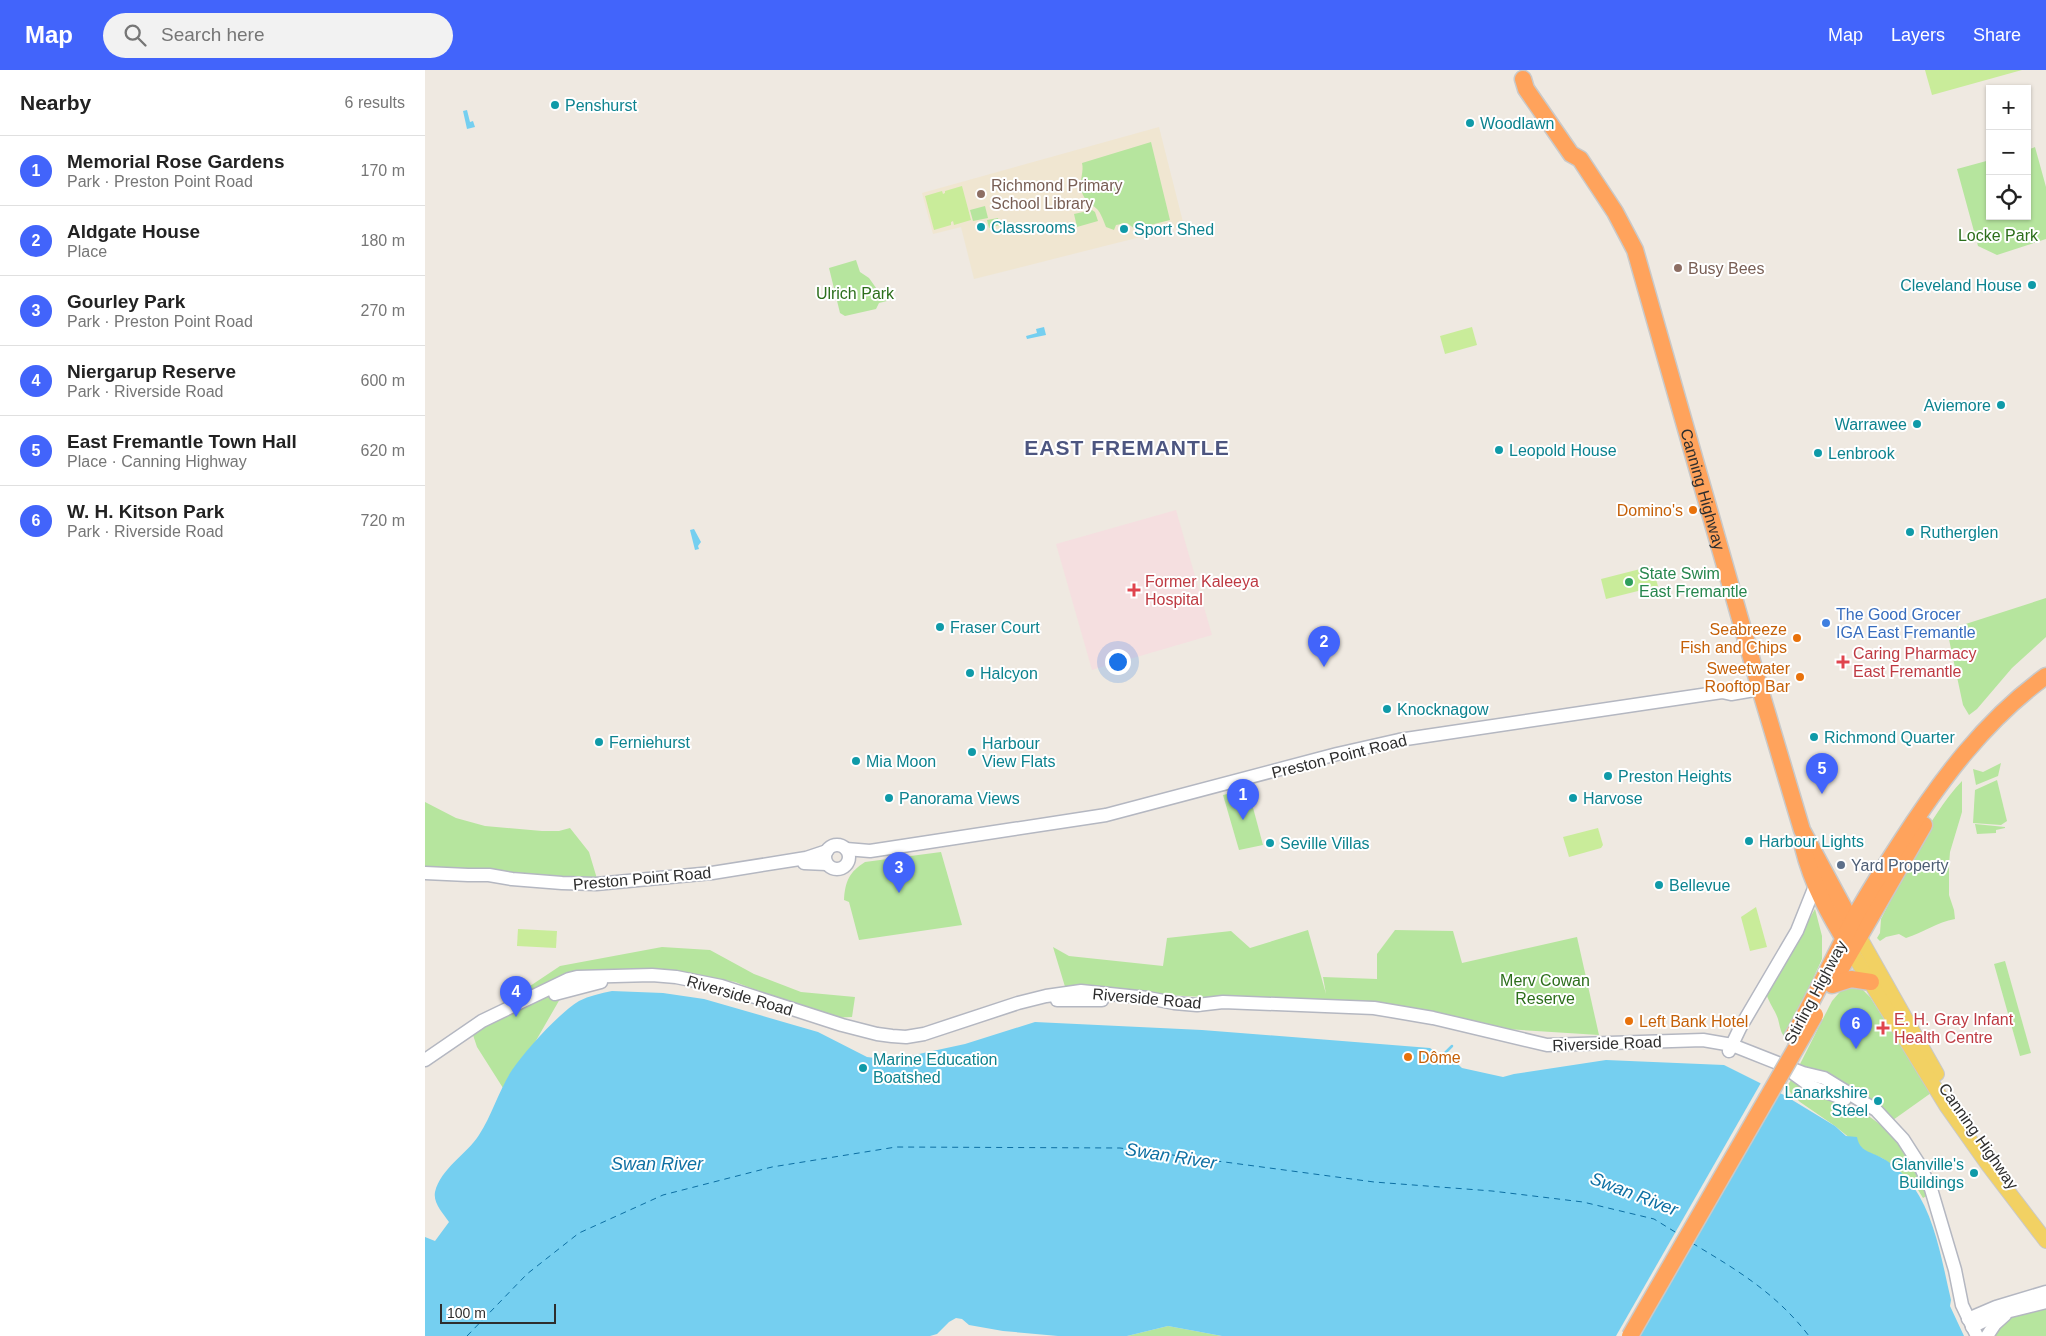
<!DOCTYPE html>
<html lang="en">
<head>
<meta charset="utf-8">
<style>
	:root { --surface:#fff; --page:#f2f2f2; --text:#222; --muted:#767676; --line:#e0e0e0; --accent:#4264fb }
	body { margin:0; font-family:Helvetica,sans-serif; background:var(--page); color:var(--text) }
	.controls { position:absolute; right:15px; top:15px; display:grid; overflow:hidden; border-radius:0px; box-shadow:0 1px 4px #0004 }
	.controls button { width:45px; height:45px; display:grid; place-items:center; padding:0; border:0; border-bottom:1px solid var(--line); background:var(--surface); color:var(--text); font:25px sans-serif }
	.scale { position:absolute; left:15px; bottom:12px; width:116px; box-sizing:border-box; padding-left:5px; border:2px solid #2e2e2e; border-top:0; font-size:14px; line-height:18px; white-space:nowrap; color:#2e2e2e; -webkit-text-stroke:4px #fff; paint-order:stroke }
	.you { position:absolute; left:692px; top:591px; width:18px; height:18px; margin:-12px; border:4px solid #fff; border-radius:50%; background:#1a73e8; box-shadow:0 0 0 8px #1a73e833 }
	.badge { display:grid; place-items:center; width:32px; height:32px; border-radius:50%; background:var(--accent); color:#fff; font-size:16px; font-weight:700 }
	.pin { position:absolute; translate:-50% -41px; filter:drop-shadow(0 1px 2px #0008) }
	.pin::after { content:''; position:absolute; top:26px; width:18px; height:15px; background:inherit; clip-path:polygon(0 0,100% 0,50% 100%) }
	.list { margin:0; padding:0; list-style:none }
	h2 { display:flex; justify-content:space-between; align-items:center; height:65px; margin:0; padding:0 20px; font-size:21px }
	h2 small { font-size:16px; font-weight:400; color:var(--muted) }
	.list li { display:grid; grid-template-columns:32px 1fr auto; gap:15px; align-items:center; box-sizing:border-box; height:70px; padding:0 20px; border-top:1px solid var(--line) }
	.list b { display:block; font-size:19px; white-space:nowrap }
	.list p { margin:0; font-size:16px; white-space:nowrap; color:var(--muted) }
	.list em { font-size:16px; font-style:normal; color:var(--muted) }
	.icon { flex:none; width:28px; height:28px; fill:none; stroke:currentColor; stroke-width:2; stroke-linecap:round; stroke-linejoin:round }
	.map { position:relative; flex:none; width:1621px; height:1266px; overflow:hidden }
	header { display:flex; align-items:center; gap:30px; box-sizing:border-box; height:70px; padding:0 25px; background:var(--accent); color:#fff }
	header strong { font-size:24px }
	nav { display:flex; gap:28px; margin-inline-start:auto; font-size:18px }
	.search { width:350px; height:45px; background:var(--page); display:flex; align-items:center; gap:12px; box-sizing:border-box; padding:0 18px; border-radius:28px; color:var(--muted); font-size:19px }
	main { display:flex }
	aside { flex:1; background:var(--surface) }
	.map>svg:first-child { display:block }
</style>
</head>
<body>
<header>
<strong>Map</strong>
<div class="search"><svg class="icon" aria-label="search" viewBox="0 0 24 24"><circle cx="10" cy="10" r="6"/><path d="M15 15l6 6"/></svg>Search here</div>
<nav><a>Map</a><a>Layers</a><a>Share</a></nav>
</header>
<main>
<aside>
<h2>Nearby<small>6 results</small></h2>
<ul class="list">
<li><span class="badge">1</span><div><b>Memorial Rose Gardens</b><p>Park · Preston Point Road</p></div><em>170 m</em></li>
<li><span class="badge">2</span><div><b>Aldgate House</b><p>Place</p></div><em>180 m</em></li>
<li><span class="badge">3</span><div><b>Gourley Park</b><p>Park · Preston Point Road</p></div><em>270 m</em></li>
<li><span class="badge">4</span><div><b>Niergarup Reserve</b><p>Park · Riverside Road</p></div><em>600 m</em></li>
<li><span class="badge">5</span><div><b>East Fremantle Town Hall</b><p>Place · Canning Highway</p></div><em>620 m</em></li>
<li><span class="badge">6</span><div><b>W. H. Kitson Park</b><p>Park · Riverside Road</p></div><em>720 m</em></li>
</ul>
</aside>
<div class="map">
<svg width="1621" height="1266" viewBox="0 0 1621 1266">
	<rect width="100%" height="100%" fill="#efe9e1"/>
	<path fill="#f0e6d1" d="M 734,57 L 759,156 L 549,209 L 536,157 L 508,164 L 497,123 Z"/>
	<path fill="#f5dfe0" d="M 751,440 L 787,565 L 667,600 L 631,474 Z"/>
	<g fill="#b6e59e">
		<path d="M 726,72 L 745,150 L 710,159 L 702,153 L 691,155 L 689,160 L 681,157 C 679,152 676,143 672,139 C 664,132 657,129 656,117 C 655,109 659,101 657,93 Z"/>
		<path d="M 1610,77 L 1621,117 L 1621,169 L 1572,185 L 1553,176 L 1532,99 L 1565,90 L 1565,146 L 1602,146 L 1602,80 Z"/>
		<path d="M 560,136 L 563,148 L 548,151 L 545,140 Z"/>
		<path d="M 667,140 L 670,142 L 673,151 L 652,157 L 649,144 Z"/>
		<path d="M 573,148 L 575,155 L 564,158 L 562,150 Z"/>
		<path d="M 431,190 L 435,202 L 444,208 L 456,225 L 460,224 L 462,231 L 454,233 L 451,239 L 420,246 L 415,243 L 404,198 Z"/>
		<path d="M 1621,528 L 1621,567 L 1587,598 L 1552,639 L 1544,645 L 1538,635 L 1522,560 Z"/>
		<path d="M 1576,693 L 1573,706 L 1551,715 L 1548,699 L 1558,702 Z"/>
		<path d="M 1572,710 L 1582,751 L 1576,755 L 1548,753 L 1550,720 Z"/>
		<path d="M 1537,711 L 1537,742 L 1525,782 L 1524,795 L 1524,825 L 1529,840 L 1530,849 C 1512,852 1498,863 1481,868 L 1474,864 L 1461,867 L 1455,871 L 1452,868 L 1455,863 L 1456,849 C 1481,803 1501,749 1537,711 Z"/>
		<path d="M 823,719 L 838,775 L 814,780 L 798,725 Z"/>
		<path d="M 0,732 L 31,748 L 60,756 L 117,761 L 134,761 L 145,758 L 164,782 L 173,812 L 0,802 Z"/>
		<path d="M 1550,754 L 1580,757 L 1580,758 L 1571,760 L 1571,763 L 1552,764 Z"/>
		<path d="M 516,782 L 537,855 L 434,870 L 424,832 L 419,830 C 420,812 424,802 440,792 Z"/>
		<path d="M 1390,839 L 1397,866 L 1397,889 L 1361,968 C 1355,963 1355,956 1353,949 C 1350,940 1344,933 1341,923 Z"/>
		<path d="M 883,860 L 901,924 L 898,907 L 952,909 L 952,884 L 970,860 L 1028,861 L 1037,893 L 1152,867 L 1174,965 L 1049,957 L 840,930 L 641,920 L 628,877 L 644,886 L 738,896 L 742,868 L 806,861 L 825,878 Z"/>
		<path d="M 237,877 L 285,880 L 329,904 L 376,922 L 430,927 L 427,947 L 405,948 L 310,912 L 254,902 L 166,906 L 139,922 L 109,974 L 87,1001 L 78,1018 L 52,977 L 45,956 L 135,896 Z"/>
		<path d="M 1580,891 L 1606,983 L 1595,986 L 1569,894 Z"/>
		<path d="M 1420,916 L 1437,919 L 1445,927 L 1506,1023 L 1468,1050 L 1374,996 L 1407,931 Z"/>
		<path d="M 1368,1007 C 1402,1024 1444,1039 1470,1069 C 1485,1085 1493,1106 1503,1125 L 1498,1128 L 1490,1115 L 1488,1117 L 1473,1099 L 1457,1088 L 1442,1082 L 1410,1056 L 1375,1032 L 1361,1018 Z"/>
		<path d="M 1621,1236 L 1621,1266 L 1569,1266 L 1581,1249 Z"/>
		<path d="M 743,1256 L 797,1266 L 702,1266 Z"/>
	</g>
	<g fill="#c9ec9a">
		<path d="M 1500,0 L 1597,0 L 1507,25 Z"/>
		<path d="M 537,116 L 546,150 L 529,155 L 528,151 L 526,152 L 526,155 L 509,160 L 500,126 L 517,121 L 518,124 L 520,123 L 520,121 Z"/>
		<path d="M 1047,257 L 1052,275 L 1020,284 L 1015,266 Z"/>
		<path d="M 1227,496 L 1233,516 L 1181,529 L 1176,509 Z"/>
		<path d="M 1173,758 L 1178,775 L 1176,778 L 1144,787 L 1138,767 Z"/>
		<path d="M 1331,837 L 1342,877 L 1325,881 L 1316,847 Z"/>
		<path d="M 93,859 L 132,861 L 131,878 L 92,876 Z"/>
	</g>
	<g fill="#75cff0">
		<path d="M 42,40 L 45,52 L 48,51 L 50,57 L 42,59 L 38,41 Z"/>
		<path d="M 619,257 L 621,265 L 602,269 L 601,266 L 612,263 L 611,259 Z"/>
		<path d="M 269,459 L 276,472 L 273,476 L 274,479 L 270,480 L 265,460 Z"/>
		<path d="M 187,921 L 238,923 L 279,929 L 393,962 L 442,987 L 466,990 L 540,974 L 610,952 L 777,960 L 1005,978 L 1012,983 L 1022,984 L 1037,998 L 1078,1007 L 1089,1004 L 1181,990 L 1299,995 L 1359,1025 L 1410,1056 L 1421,1066 L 1432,1067 C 1435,1082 1445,1081 1457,1088 C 1469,1094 1480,1106 1488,1116 C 1511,1149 1517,1192 1526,1230 L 1525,1236 L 1539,1266 L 797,1266 L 743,1256 L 702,1266 L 633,1266 L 578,1261 L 544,1255 L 537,1249 L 531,1248 L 524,1252 L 512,1264 L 505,1266 L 0,1266 L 0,1167 L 10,1171 L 24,1152 C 18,1143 8,1133 10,1122 C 16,1098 41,1085 54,1065 C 67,1045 74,1020 87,1000 C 101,980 133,944 154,931 C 164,926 176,923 187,921 Z"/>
	</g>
	<path fill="#efe9e1" d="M 1337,1011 L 1355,1020 L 1215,1266 L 1191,1266 Z"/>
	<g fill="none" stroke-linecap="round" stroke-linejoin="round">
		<path stroke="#75cff0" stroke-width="2.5" d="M 1019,984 L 1027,976"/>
		<g stroke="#0d6fa3" stroke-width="1" stroke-dasharray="6 5" stroke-linecap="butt">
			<path d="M 1267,1173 C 1312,1200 1351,1223 1384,1266"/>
			<path d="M 42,1266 L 102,1204 L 154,1163 L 238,1125 L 347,1097 L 471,1077 L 695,1078 L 949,1112 L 1067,1121 L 1158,1132 L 1229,1149 L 1255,1165"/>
		</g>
		<g stroke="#b4b7c1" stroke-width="15">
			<g id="secondary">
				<circle cx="412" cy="787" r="12"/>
				<path d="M 421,779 L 445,781 L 681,745 L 912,684 L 974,670 L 1297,622 L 1306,624 L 1335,619"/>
				<path d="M 379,793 L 402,794"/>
				<path d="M 0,803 L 43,805 L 64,805 L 87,809 L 137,813 L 171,814 L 287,803 L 381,788 L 402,781"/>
				<path d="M 130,924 L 176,912"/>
				<path d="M 632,930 L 677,930"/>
				<path d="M 1304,981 L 1315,958 L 1372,861 L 1390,816"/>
				<path d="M 0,990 L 57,951 L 144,909 L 152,907 L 227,905 L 251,907 L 296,916 L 417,955 L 452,964 L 467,966 L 481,967 L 499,964 L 593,933 L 621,926 L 656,921 L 723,928 L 749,933 L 772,935 L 798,932 L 949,938 L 1008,948 L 1122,975 L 1278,970 L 1307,975 L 1378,1003 L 1399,1008 L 1451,1040 L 1478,1069 L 1494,1094 L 1506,1119 L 1530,1200 L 1537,1235 L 1552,1266"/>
				<path d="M 1369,1004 L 1387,1017 L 1420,1029"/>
				<path d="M 1543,1249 L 1571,1237 L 1621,1222"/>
				<path d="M 1547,1257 L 1573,1244 L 1621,1232"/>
				<path d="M 1562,1266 L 1570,1254 L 1580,1245"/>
			</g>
		</g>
		<g stroke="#c9c9c9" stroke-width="16">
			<g id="primary">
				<path d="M 1434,866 L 1512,1004"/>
				<path d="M 1426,881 L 1522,1037 L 1563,1095 L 1621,1171"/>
			</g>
		</g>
		<g stroke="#c9c9c9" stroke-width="19">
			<g id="highway">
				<path id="s1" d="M 1098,9 L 1101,19 L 1146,84 L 1155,89 L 1190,142 L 1210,180 L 1335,619 L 1377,760 L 1434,866"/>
				<path d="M 1378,777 C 1387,814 1404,845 1424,877"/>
				<path d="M 1411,907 L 1499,755"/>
				<path d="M 1407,915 L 1426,909 L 1446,912"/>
				<path d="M 1368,966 C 1391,925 1411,883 1433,841 C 1446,818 1460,796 1475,773 C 1515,711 1560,650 1621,606"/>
			</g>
		</g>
		<use href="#secondary" stroke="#fff" stroke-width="12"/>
		<use href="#primary" stroke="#f2d163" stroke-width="14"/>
		<use href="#highway" stroke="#ffa35c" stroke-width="16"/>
		<g stroke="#c9c9c9" stroke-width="19" stroke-linecap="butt">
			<path id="highway-bridge" d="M 1205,1266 L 1390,945"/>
		</g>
		<use href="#highway-bridge" stroke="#ffa35c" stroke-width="16"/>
	</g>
	<g fill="#0f9aa8" stroke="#fff" stroke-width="2">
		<circle cx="130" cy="35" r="5"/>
		<circle cx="1045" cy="53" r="5"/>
		<circle cx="556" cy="157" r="5"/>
		<circle cx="699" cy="159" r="5"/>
		<circle cx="1607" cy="215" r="5"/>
		<circle cx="1576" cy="335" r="5"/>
		<circle cx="1492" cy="354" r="5"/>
		<circle cx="1074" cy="380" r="5"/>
		<circle cx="1393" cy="383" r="5"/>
		<circle cx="1485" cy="462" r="5"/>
		<circle cx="515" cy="557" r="5"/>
		<circle cx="545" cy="603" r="5"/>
		<circle cx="962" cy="639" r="5"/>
		<circle cx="1389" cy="667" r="5"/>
		<circle cx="174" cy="672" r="5"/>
		<circle cx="547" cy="682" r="5"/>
		<circle cx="431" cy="691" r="5"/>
		<circle cx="1183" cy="706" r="5"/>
		<circle cx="464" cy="728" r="5"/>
		<circle cx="1148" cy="728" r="5"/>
		<circle cx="1324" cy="771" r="5"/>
		<circle cx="845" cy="773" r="5"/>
		<circle cx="1234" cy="815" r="5"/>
		<circle cx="438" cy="998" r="5"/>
		<circle cx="1453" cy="1031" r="5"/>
		<circle cx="1549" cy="1103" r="5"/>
	</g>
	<g fill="#8d6e63" stroke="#fff" stroke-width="2">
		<circle cx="556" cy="124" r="5"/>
		<circle cx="1253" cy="198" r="5"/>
	</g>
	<g fill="#e8710a" stroke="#fff" stroke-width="2">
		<circle cx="1268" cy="440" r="5"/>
		<circle cx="1372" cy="568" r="5"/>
		<circle cx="1375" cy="607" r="5"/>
		<circle cx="1204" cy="951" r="5"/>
		<circle cx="983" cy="987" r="5"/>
	</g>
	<circle fill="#2e9e5b" stroke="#fff" stroke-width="2" cx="1204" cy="512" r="5"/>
	<g fill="#e0444e" stroke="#fff" stroke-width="2">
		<path d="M706.5 512.5h5v5h5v5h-5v5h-5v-5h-5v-5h5z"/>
		<path d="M1415.5 584.5h5v5h5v5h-5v5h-5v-5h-5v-5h5z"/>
		<path d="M1455.5 950.5h5v5h5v5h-5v5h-5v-5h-5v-5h5z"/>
	</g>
	<circle fill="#3f7fe0" stroke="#fff" stroke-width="2" cx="1401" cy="553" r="5"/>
	<circle fill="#5c6f8a" stroke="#fff" stroke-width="2" cx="1416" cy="795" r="5"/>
	<g text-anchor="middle" stroke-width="4" stroke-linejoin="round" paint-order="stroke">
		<g font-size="16" fill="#0d838f" stroke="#fff" text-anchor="start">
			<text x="140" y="41">Penshurst</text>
			<text x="1055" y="59">Woodlawn</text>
			<text x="566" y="163">Classrooms</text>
			<text x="709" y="165">Sport Shed</text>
			<text x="1597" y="221" text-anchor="end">Cleveland House</text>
			<text x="1566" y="341" text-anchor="end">Aviemore</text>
			<text x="1482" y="360" text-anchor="end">Warrawee</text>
			<text x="1084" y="386">Leopold House</text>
			<text x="1403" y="389">Lenbrook</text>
			<text x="1495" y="468">Rutherglen</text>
			<text x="525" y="563">Fraser Court</text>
			<text x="555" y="609">Halcyon</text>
			<text x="972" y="645">Knocknagow</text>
			<text x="1399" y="673">Richmond Quarter</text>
			<text x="184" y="678">Ferniehurst</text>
			<text x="557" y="679">Harbour<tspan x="557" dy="18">View Flats</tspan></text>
			<text x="441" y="697">Mia Moon</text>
			<text x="1193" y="712">Preston Heights</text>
			<text x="474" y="734">Panorama Views</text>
			<text x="1158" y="734">Harvose</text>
			<text x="1334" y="777">Harbour Lights</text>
			<text x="855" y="779">Seville Villas</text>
			<text x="1244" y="821">Bellevue</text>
			<text x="448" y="995">Marine Education<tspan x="448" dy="18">Boatshed</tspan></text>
			<text x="1443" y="1028" text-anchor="end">Lanarkshire<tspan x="1443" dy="18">Steel</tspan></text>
			<text x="1539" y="1100" text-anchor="end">Glanville's<tspan x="1539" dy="18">Buildings</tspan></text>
		</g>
		<g font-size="16" fill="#785e54" stroke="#fff" text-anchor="start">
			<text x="566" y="121">Richmond Primary<tspan x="566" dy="18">School Library</tspan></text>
			<text x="1263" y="204">Busy Bees</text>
		</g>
		<g font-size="16" fill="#2c6e1b" stroke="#fff">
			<text x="1573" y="171">Locke Park</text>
			<text x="430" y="229">Ulrich Park</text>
			<text x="1120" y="916">Merv Cowan<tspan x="1120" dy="18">Reserve</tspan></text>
		</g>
		<g font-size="16" fill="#2e2e2e" stroke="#fff">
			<text dy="6" stroke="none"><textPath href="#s1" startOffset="455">Canning Highway</textPath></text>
			<text transform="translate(914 686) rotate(-14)" y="6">Preston Point Road</text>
			<text transform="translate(217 808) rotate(-5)" y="6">Preston Point Road</text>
			<text transform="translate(1390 922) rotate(-62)" y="6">Stirling Highway</text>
			<text transform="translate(315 925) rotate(16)" y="6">Riverside Road</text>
			<text transform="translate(722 928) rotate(5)" y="6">Riverside Road</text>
			<text transform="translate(1182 973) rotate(-2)" y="6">Riverside Road</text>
			<text transform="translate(1554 1066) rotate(55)" y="6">Canning Highway</text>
		</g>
		<g font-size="16" fill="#c56008" stroke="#fff" text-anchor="end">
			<text x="1258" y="446">Domino's</text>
			<text x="1362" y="565">Seabreeze<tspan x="1362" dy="18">Fish and Chips</tspan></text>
			<text x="1365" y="604">Sweetwater<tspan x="1365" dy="18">Rooftop Bar</tspan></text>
			<text x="1214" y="957" text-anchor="start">Left Bank Hotel</text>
			<text x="993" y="993" text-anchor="start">Dôme</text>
		</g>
		<g font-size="16" fill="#27864d" stroke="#fff" text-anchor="start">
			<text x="1214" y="509">State Swim<tspan x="1214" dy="18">East Fremantle</tspan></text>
		</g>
		<g font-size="16" fill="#be3a42" stroke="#fff" text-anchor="start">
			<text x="720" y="517">Former Kaleeya<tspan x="720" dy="18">Hospital</tspan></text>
			<text x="1428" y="589">Caring Pharmacy<tspan x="1428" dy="18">East Fremantle</tspan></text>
			<text x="1469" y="955">E. H. Gray Infant<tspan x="1469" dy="18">Health Centre</tspan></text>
		</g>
		<g font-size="16" fill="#366cbe" stroke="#fff" text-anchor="start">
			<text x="1411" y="550">The Good Grocer<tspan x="1411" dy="18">IGA East Fremantle</tspan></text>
		</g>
		<g font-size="16" fill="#4e5e75" stroke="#fff" text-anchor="start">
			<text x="1426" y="801">Yard Property</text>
		</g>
		<g font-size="18" font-style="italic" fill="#0d6fa3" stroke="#fff">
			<text transform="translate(746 1086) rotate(9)" y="6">Swan River</text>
			<text x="232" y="1100">Swan River</text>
			<text transform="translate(1209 1124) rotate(21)" y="6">Swan River</text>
		</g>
		<g font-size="21" font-weight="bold" letter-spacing="1" fill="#4d5680" stroke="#fff">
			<text x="702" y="385">EAST FREMANTLE</text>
		</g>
	</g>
</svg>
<div class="controls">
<button>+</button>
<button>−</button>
<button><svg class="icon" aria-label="locate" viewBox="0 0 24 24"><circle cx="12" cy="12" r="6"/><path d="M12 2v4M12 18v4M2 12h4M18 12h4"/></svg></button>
</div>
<div class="scale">100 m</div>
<div class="you"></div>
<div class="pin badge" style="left:818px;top:750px">1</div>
<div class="pin badge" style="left:899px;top:597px">2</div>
<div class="pin badge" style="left:474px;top:823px">3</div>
<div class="pin badge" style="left:91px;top:947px">4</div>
<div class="pin badge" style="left:1397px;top:724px">5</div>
<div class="pin badge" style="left:1431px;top:979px">6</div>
</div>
</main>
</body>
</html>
